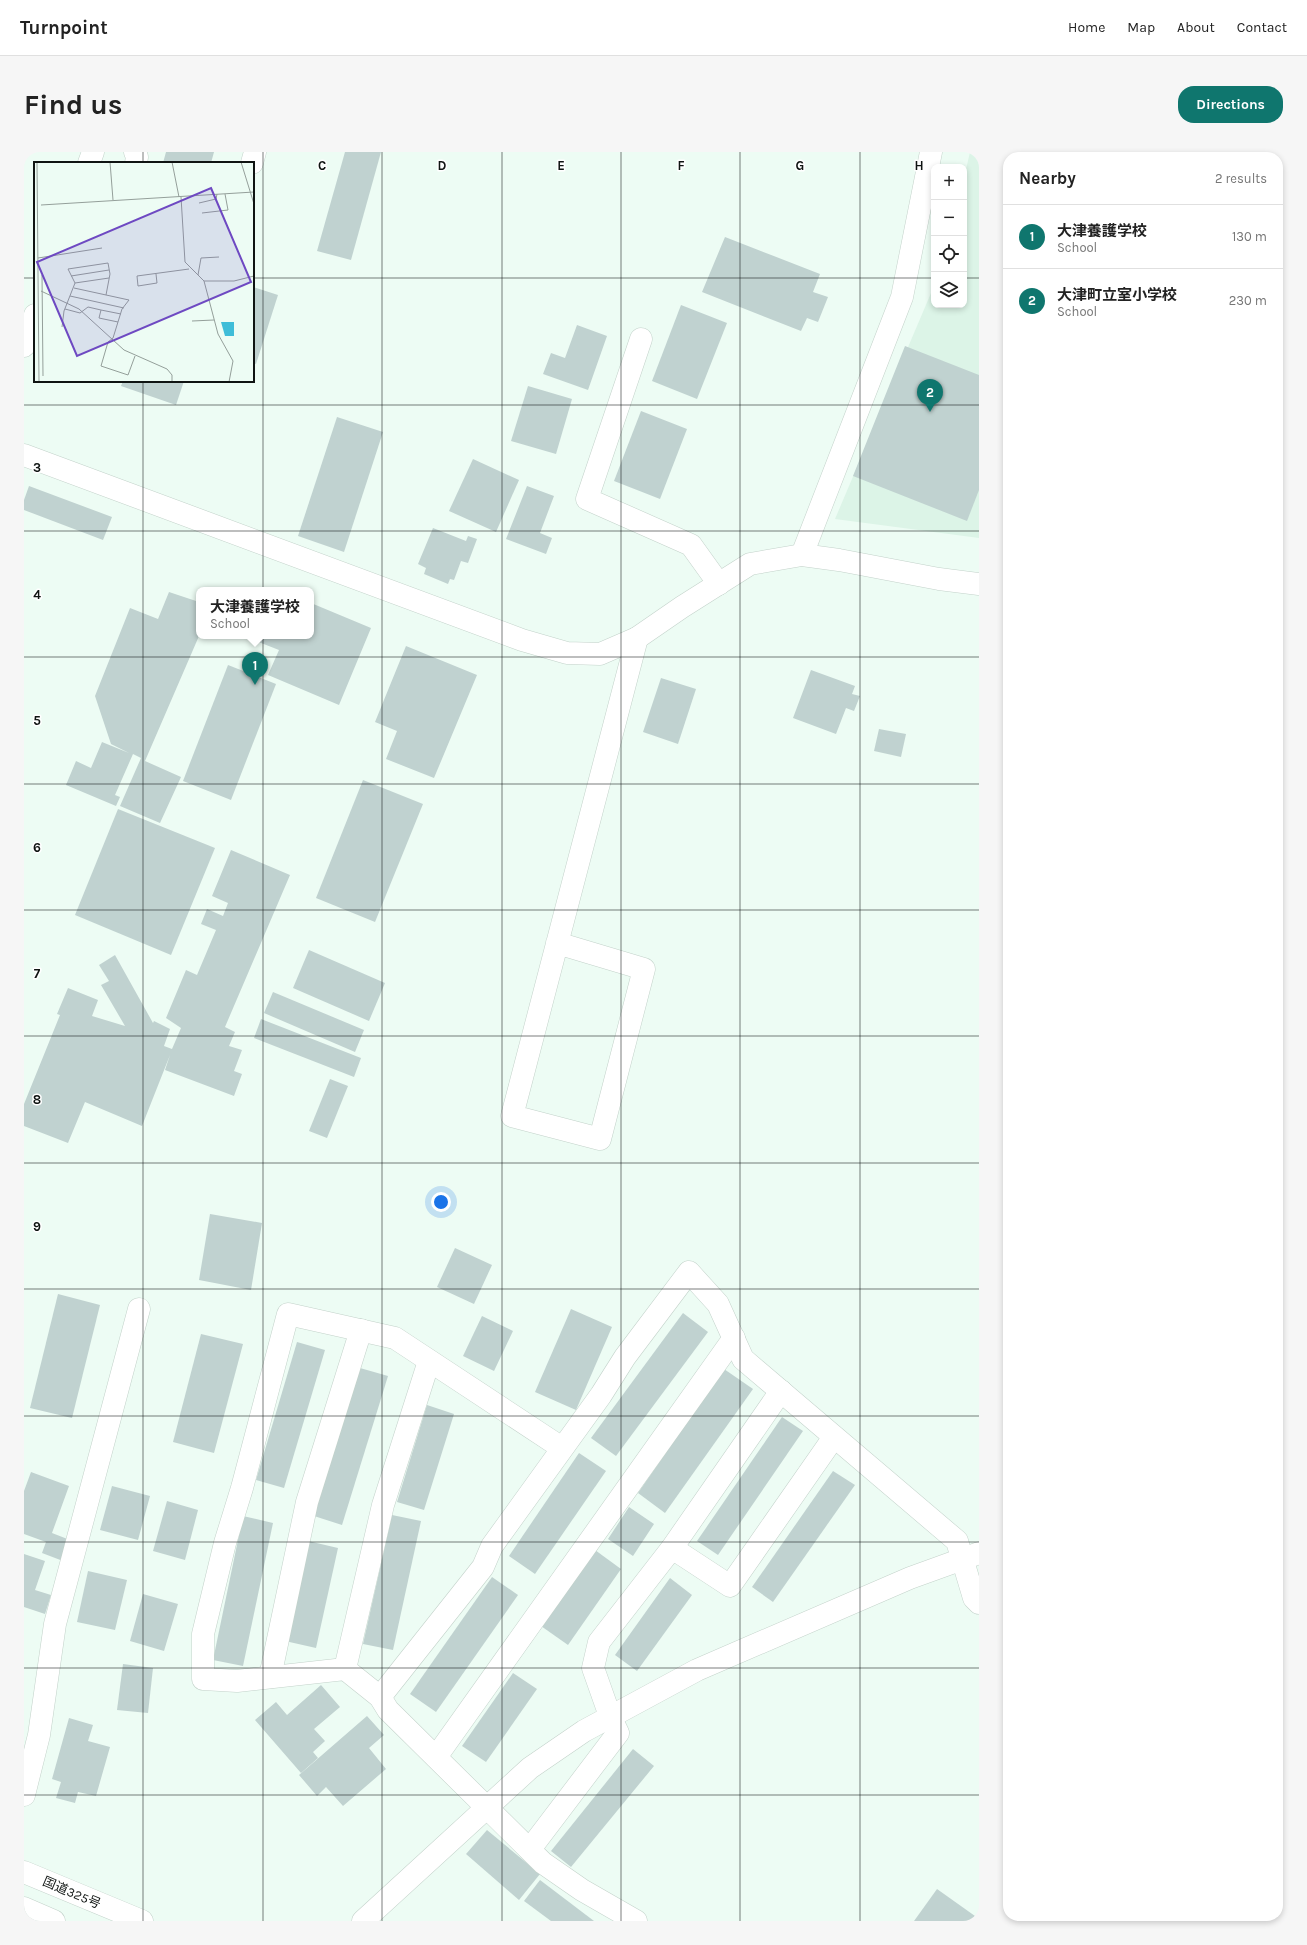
<!DOCTYPE html>
<html lang="en">
<head>
<meta charset="utf-8">
<style>
	:root { --surface:#fff; --page:#f6f6f6; --text:#222; --muted:#767676; --line:#e0e0e0; --accent:#0f766e }
	body { margin:0; font-family:Karla,"Noto Sans JP",sans-serif; background:var(--page); color:var(--text) }
	.controls { position:absolute; right:12px; top:12px; display:grid; overflow:hidden; border-radius:8px; box-shadow:0 2px 6px #0003 }
	.controls button { width:36px; height:36px; display:grid; place-items:center; padding:0; border:0; border-bottom:1px solid var(--line); background:var(--surface); color:var(--text); font:20px sans-serif }
	.you { position:absolute; left:417px; top:1050px; width:14px; height:14px; margin:-10px; border:3px solid #fff; border-radius:50%; background:#1a73e8; box-shadow:0 0 0 6px #1a73e833 }
	.badge { display:grid; place-items:center; width:26px; height:26px; border-radius:50%; background:var(--accent); color:#fff; font-size:13px; font-weight:700 }
	.pin { position:absolute; translate:-50% -33px; filter:drop-shadow(0 1px 2px #0008) }
	.pin::after { content:''; position:absolute; top:21px; width:14px; height:12px; background:inherit; clip-path:polygon(0 0,100% 0,50% 100%) }
	.popup { position:absolute; left:172px; top:435px; width:118px; height:52px; box-sizing:border-box; display:grid; place-content:center; border-radius:8px; background:var(--surface); filter:drop-shadow(0 1px 3px #0005); font-size:13px; white-space:nowrap; color:var(--muted) }
	.popup b { font-size:15px; color:var(--text) }
	.popup::after { content:''; position:absolute; left:50%; top:100%; margin-left:-8px; border:8px solid transparent; border-top-color:var(--surface) }
	.list { margin:0; padding:0; list-style:none }
	h2 { display:flex; justify-content:space-between; align-items:center; height:52px; margin:0; padding:0 16px; font-size:17px }
	h2 small { font-size:13px; font-weight:400; color:var(--muted) }
	.list li { display:grid; grid-template-columns:26px 1fr auto; gap:12px; align-items:center; box-sizing:border-box; height:64px; padding:0 16px; border-top:1px solid var(--line) }
	.list b { display:block; font-size:15px; white-space:nowrap }
	.list p { margin:0; font-size:13px; white-space:nowrap; color:var(--muted) }
	.list em { font-size:13px; font-style:normal; color:var(--muted) }
	.icon { flex:none; width:22px; height:22px; fill:none; stroke:currentColor; stroke-width:2; stroke-linecap:round; stroke-linejoin:round }
	.map { position:relative; flex:none; width:955px; height:1769px; overflow:hidden; border-radius:16px }
	header { display:flex; align-items:center; gap:24px; box-sizing:border-box; height:56px; padding:0 20px; background:var(--surface); border-bottom:1px solid var(--line) }
	header strong { font-size:19px }
	nav { display:flex; gap:22px; margin-inline-start:auto; font-size:14px }
	.intro { display:flex; align-items:center; justify-content:space-between; box-sizing:border-box; height:96px; padding:0 24px }
	h1 { margin:0; font-size:28px }
	.button { padding:10px 18px; border-radius:16px; background:var(--accent); color:#fff; font-size:14px; font-weight:700 }
	main { display:flex; gap:24px; padding:0 24px }
	aside { flex:1; background:var(--surface); border-radius:16px; box-shadow:0 2px 6px #0003 }
	.map>svg:first-child { display:block }
</style>
</head>
<body>
<header>
<strong>Turnpoint</strong>
<nav><a>Home</a><a>Map</a><a>About</a><a>Contact</a></nav>
</header>
<div class="intro"><h1>Find us</h1><a class="button">Directions</a></div>
<main>
<div class="map">
<svg width="955" height="1769" viewBox="0 0 955 1769">
	<rect width="100%" height="100%" fill="#edfcf4"/>
	<path fill="#dcf4e7" d="M 946,0 L 955,0 L 955,386 L 811,367 L 910,134 L 910,153 L 940,153 L 940,26 Z"/>
	<g fill="#c0d2d0">
		<path d="M 142,0 L 190,0 L 187,11 L 139,11 Z"/>
		<path d="M 321,0 L 357,0 L 327,108 L 293,99 Z"/>
		<path d="M 701,85 L 796,122 L 789,140 L 804,145 L 794,170 L 783,166 L 777,179 L 678,140 Z"/>
		<path d="M 229,135 L 254,143 L 232,212 L 229,211 Z"/>
		<path d="M 657,153 L 703,171 L 673,247 L 628,229 Z"/>
		<path d="M 553,173 L 583,184 L 564,238 L 519,222 L 527,201 L 541,206 Z"/>
		<path d="M 881,194 L 955,223 L 955,338 L 943,369 L 829,324 Z"/>
		<path d="M 99,229 L 160,229 L 152,253 L 97,234 Z"/>
		<path d="M 504,234 L 548,247 L 532,302 L 487,289 Z"/>
		<path d="M 617,259 L 663,277 L 636,347 L 590,329 Z"/>
		<path d="M 313,265 L 359,280 L 320,400 L 274,384 Z"/>
		<path d="M 449,307 L 495,328 L 472,380 L 425,359 Z"/>
		<path d="M 5,334 L 88,365 L 79,388 L 0,358 L 0,348 Z"/>
		<path d="M 503,334 L 530,344 L 516,381 L 528,386 L 522,402 L 482,387 Z"/>
		<path d="M 409,376 L 442,389 L 444,384 L 453,387 L 444,411 L 437,409 L 430,428 L 426,427 L 424,432 L 400,422 L 402,416 L 394,412 Z"/>
		<path d="M 145,440 L 175,450 L 175,484 L 121,609 L 157,625 L 136,671 L 96,654 L 117,606 L 109,602 L 91,643 L 96,645 L 92,654 L 42,633 L 52,609 L 67,616 L 78,590 L 105,601 L 87,592 L 71,544 L 106,456 L 134,467 Z"/>
		<path d="M 287,451 L 347,476 L 315,553 L 244,523 L 255,498 L 232,489 L 233,484 L 287,484 Z"/>
		<path d="M 382,494 L 453,523 L 410,626 L 362,607 L 373,579 L 351,570 Z"/>
		<path d="M 204,513 L 252,532 L 207,648 L 159,629 Z"/>
		<path d="M 787,518 L 831,534 L 828,542 L 836,544 L 830,559 L 822,556 L 812,582 L 769,566 Z"/>
		<path d="M 637,526 L 672,537 L 654,592 L 619,580 Z"/>
		<path d="M 855,577 L 882,582 L 877,605 L 850,599 Z"/>
		<path d="M 339,628 L 399,652 L 351,770 L 292,746 Z"/>
		<path d="M 94,657 L 191,696 L 147,803 L 51,763 Z"/>
		<path d="M 207,698 L 266,723 L 201,875 L 211,880 L 205,894 L 218,898 L 210,919 L 218,922 L 210,944 L 141,918 L 146,903 L 118,974 L 61,950 L 44,991 L 0,974 L 0,952 L 36,863 L 33,862 L 44,836 L 74,848 L 68,864 L 101,874 L 77,833 L 85,829 L 75,813 L 91,803 L 129,871 L 130,869 L 146,877 L 140,894 L 148,897 L 157,876 L 142,866 L 162,818 L 173,823 L 192,778 L 177,772 L 183,757 L 199,764 L 204,751 L 188,744 Z"/>
		<path d="M 285,798 L 361,831 L 345,869 L 269,836 Z"/>
		<path d="M 249,840 L 340,878 L 331,900 L 240,861 Z"/>
		<path d="M 237,867 L 337,906 L 330,925 L 230,886 Z"/>
		<path d="M 306,927 L 324,934 L 303,986 L 285,979 Z"/>
		<path d="M 186,1062 L 238,1071 L 227,1138 L 175,1128 Z"/>
		<path d="M 431,1096 L 468,1113 L 450,1152 L 413,1135 Z"/>
		<path d="M 34,1142 L 76,1153 L 48,1266 L 6,1256 Z"/>
		<path d="M 547,1157 L 588,1175 L 552,1258 L 511,1240 Z"/>
		<path d="M 659,1161 L 684,1180 L 592,1304 L 567,1286 Z"/>
		<path d="M 458,1164 L 489,1179 L 470,1219 L 439,1204 Z"/>
		<path d="M 177,1182 L 219,1192 L 190,1301 L 149,1290 Z"/>
		<path d="M 273,1190 L 301,1198 L 260,1336 L 232,1328 Z"/>
		<path d="M 336,1216 L 364,1224 L 318,1373 L 290,1364 Z"/>
		<path d="M 700,1217 L 729,1237 L 641,1361 L 614,1341 Z"/>
		<path d="M 403,1253 L 430,1262 L 400,1358 L 373,1350 Z"/>
		<path d="M 758,1265 L 779,1279 L 694,1403 L 673,1389 Z"/>
		<path d="M 555,1301 L 582,1319 L 511,1422 L 485,1404 Z"/>
		<path d="M 809,1319 L 831,1333 L 749,1450 L 728,1435 Z"/>
		<path d="M 7,1320 L 45,1334 L 28,1381 L 46,1388 L 39,1409 L 18,1401 L 22,1390 L 0,1382 L 0,1339 Z"/>
		<path d="M 88,1334 L 126,1344 L 114,1388 L 76,1378 Z"/>
		<path d="M 143,1349 L 174,1358 L 161,1408 L 129,1399 Z"/>
		<path d="M 605,1355 L 630,1372 L 609,1404 L 584,1387 Z"/>
		<path d="M 368,1363 L 397,1369 L 369,1498 L 339,1492 Z"/>
		<path d="M 219,1364 L 249,1371 L 219,1514 L 189,1508 Z"/>
		<path d="M 284,1389 L 314,1396 L 292,1496 L 261,1489 Z"/>
		<path d="M 571,1398 L 597,1417 L 544,1493 L 517,1474 Z"/>
		<path d="M 0,1402 L 21,1409 L 11,1438 L 27,1443 L 21,1462 L 0,1455 Z"/>
		<path d="M 64,1419 L 103,1428 L 91,1478 L 53,1470 Z"/>
		<path d="M 468,1425 L 494,1443 L 412,1560 L 386,1542 Z"/>
		<path d="M 646,1426 L 668,1443 L 613,1519 L 591,1503 Z"/>
		<path d="M 119,1442 L 154,1452 L 140,1499 L 106,1489 Z"/>
		<path d="M 99,1512 L 129,1516 L 124,1561 L 93,1558 Z"/>
		<path d="M 489,1521 L 513,1537 L 462,1610 L 438,1594 Z"/>
		<path d="M 297,1533 L 316,1555 L 290,1577 L 301,1589 L 289,1600 L 294,1606 L 277,1621 L 231,1568 L 252,1550 L 263,1563 Z"/>
		<path d="M 343,1564 L 360,1583 L 345,1596 L 362,1617 L 319,1654 L 302,1635 L 293,1644 L 275,1623 Z"/>
		<path d="M 45,1566 L 69,1573 L 64,1589 L 86,1595 L 72,1644 L 54,1640 L 51,1651 L 32,1646 L 37,1630 L 28,1627 Z"/>
		<path d="M 609,1597 L 630,1614 L 547,1715 L 527,1699 Z"/>
		<path d="M 463,1678 L 516,1722 L 495,1748 L 442,1702 Z"/>
		<path d="M 516,1728 L 570,1769 L 527,1769 L 500,1749 Z"/>
		<path d="M 913,1737 L 951,1764 L 948,1769 L 890,1769 Z"/>
	</g>
	<g fill="none" stroke-linecap="round" stroke-linejoin="round">
		<g stroke="#c3d2ca" stroke-width="23">
			<g id="street">
				<path d="M 111,0 L 113,5 L 112,11"/>
				<path d="M 228,11 L 231,0"/>
				<path d="M 617,187 L 563,347 L 667,393 L 695,432"/>
				<path d="M 0,303 L 498,488 L 543,501 L 576,502 L 613,486 L 658,455 L 726,412 L 778,403 L 815,408 L 915,427 L 955,432"/>
				<path d="M 778,403 L 878,145 L 907,0"/>
				<path d="M 533,791 L 620,817 L 576,987 L 488,964 L 613,486"/>
				<path d="M 538,1296 L 371,1186 L 264,1162 L 218,1336 L 201,1391 L 179,1482 L 179,1527 L 213,1529 L 321,1517 L 356,1545 L 364,1558 L 519,1711 L 558,1738 L 612,1769"/>
				<path d="M 648,1396 L 757,1239"/>
				<path d="M 321,1517 L 359,1353 L 405,1209"/>
				<path d="M 246,1525 L 283,1350 L 337,1178"/>
				<path d="M 356,1545 L 459,1415 L 468,1394 L 577,1243 L 601,1205 L 665,1120 L 694,1152 L 719,1207 L 933,1389 L 950,1446 L 955,1451"/>
				<path d="M 412,1605 L 710,1186"/>
				<path d="M 0,1643 L 15,1583 L 31,1472 L 115,1157"/>
				<path d="M 506,1697 L 594,1581 L 586,1564 L 569,1516 L 575,1490 L 648,1396 L 706,1434 L 810,1285"/>
				<path d="M 339,1769 L 506,1616 L 560,1579 L 673,1518 L 886,1426 L 955,1401"/>
			</g>
		</g>
		<g stroke="#c3d2ca" stroke-width="23">
			<g id="secondary">
				<path d="M 65,11 L 69,0"/>
				<path d="M 0,194 L 11,163"/>
			</g>
		</g>
		<g stroke="#c3d2ca" stroke-width="23">
			<g id="highway">
				<path d="M 0,1720 L 118,1769"/>
				<path d="M 0,1756 L 30,1769"/>
			</g>
		</g>
		<use href="#street" stroke="#fff" stroke-width="22"/>
		<use href="#secondary" stroke="#fff" stroke-width="22"/>
		<use href="#highway" stroke="#fff" stroke-width="22"/>
	</g>
	<path fill="none" stroke="#0f1412" stroke-width="1" stroke-opacity="0.55" d="M 119,0 L 119,11M 239,0 L 239,1769M 358,0 L 358,1769M 478,0 L 478,1769M 597,0 L 597,1769M 716,0 L 716,1769M 836,0 L 836,1769M 0,126 L 11,126M 229,126 L 910,126M 940,126 L 955,126M 119,229 L 119,1769M 0,253 L 955,253M 0,379 L 955,379M 0,505 L 955,505M 0,632 L 955,632M 0,758 L 955,758M 0,884 L 955,884M 0,1011 L 955,1011M 0,1137 L 955,1137M 0,1264 L 955,1264M 0,1390 L 955,1390M 0,1516 L 955,1516M 0,1643 L 955,1643"/>
	<g text-anchor="middle" stroke-width="3" stroke-linejoin="round" paint-order="stroke">
		<g font-size="13" fill="#0f1412" stroke="#fff">
			<text transform="translate(48 1740) rotate(23)" y="5">国道325号</text>
		</g>
	</g>
	<g transform="translate(10 10)">
		<rect width="220" height="220" fill="#edfcf4"/>
		<path d="M 187,160 L 200,160 L 200,174 L 191,174 Z" fill="#3fbdd8"/>
		<path fill="none" stroke="#949f9a" stroke-width="1" d="M 3,0 L 5,220M 76,0 L 79,38M 138,0 L 145,35M 207,0 L 220,42M 147,35 L 151,100 L 170,119 L 184,172 L 199,199 L 195,220M 165,41 L 182,37 L 183,32M 7,43 L 220,30M 168,51 L 194,48 L 191,32M 4,96 L 68,86M 122,112 L 123,121 L 104,124 L 103,114 L 155,107M 8,113 L 9,214M 164,113 L 167,96 L 185,95M 37,114 L 75,108M 170,119 L 200,119 L 220,114M 41,121 L 75,116M 40,126 L 95,138 L 88,147 L 79,176 L 74,180 L 67,204 L 94,213 L 101,194M 7,129 L 45,147 L 90,188 L 133,207 L 138,213 L 138,220M 36,134 L 90,146M 31,147 L 46,151 L 54,145 L 67,148 L 65,156 L 84,160M 67,148 L 87,152M 158,159 L 180,158M 28,165 L 30,149 L 41,121 L 34,107 L 74,101 L 76,112 L 72,133"/>
		<path fill="#6e49c2" fill-opacity="0.15" stroke="#6e49c2" stroke-width="2" d="M 177,26 L 217,120 L 43,194 L 3,100 Z"/>
		<rect width="220" height="220" fill="none" stroke="#0f1412" stroke-width="2"/>
	</g>
	<g font-size="13" text-anchor="middle" font-weight="bold" fill="#0f1412" stroke="#fff" stroke-width="3" stroke-linejoin="round" paint-order="stroke">
		<text x="298" y="18">C</text>
		<text x="418" y="18">D</text>
		<text x="537" y="18">E</text>
		<text x="657" y="18">F</text>
		<text x="776" y="18">G</text>
		<text x="895" y="18">H</text>
		<text x="13" y="320">3</text>
		<text x="13" y="447">4</text>
		<text x="13" y="573">5</text>
		<text x="13" y="700">6</text>
		<text x="13" y="826">7</text>
		<text x="13" y="952">8</text>
		<text x="13" y="1079">9</text>
	</g>
</svg>
<div class="controls">
<button>+</button>
<button>−</button>
<button><svg class="icon" aria-label="locate" viewBox="0 0 24 24"><circle cx="12" cy="12" r="6"/><path d="M12 2v4M12 18v4M2 12h4M18 12h4"/></svg></button>
<button><svg class="icon" aria-label="layers" viewBox="0 0 24 24"><path d="M12 4l9 5-9 5-9-5zM3 14l9 5 9-5"/></svg></button>
</div>
<div class="you"></div>
<div class="pin badge" style="left:231px;top:533px">1</div>
<div class="popup"><b>大津養護学校</b>School</div>
<div class="pin badge" style="left:906px;top:260px">2</div>
</div>
<aside>
<h2>Nearby<small>2 results</small></h2>
<ul class="list">
<li><span class="badge">1</span><div><b>大津養護学校</b><p>School</p></div><em>130 m</em></li>
<li><span class="badge">2</span><div><b>大津町立室小学校</b><p>School</p></div><em>230 m</em></li>
</ul>
</aside>
</main>
</body>
</html>
